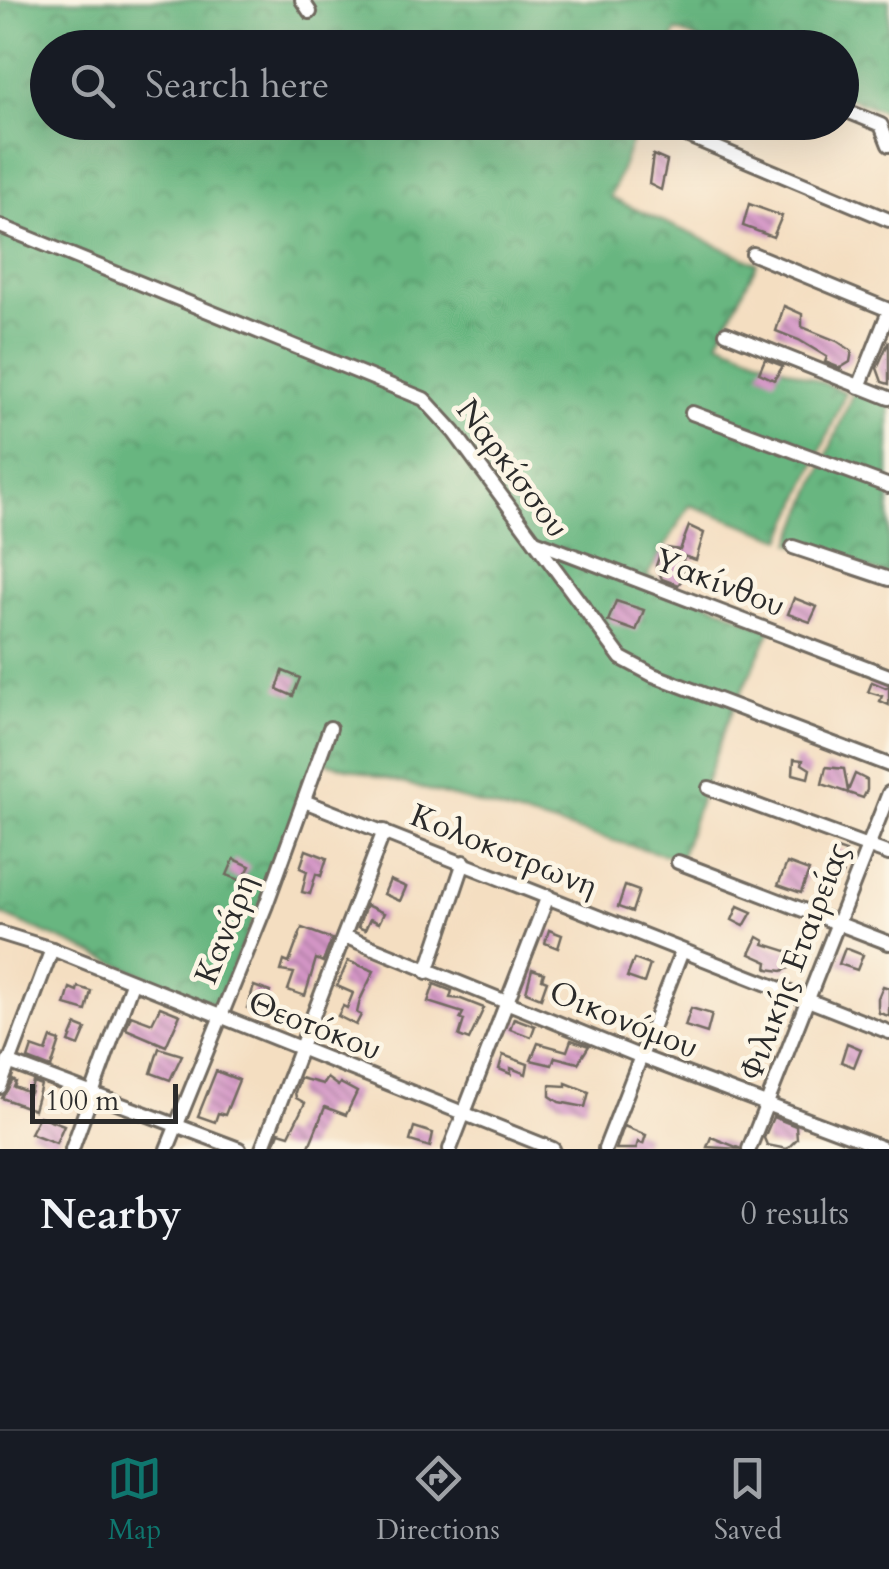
<!DOCTYPE html>
<html lang="en">
<head>
<meta charset="utf-8">
<style>
	:root { --surface:#171b24; --page:#20242c; --text:#f1f3f6; --muted:#9ea1a6; --line:#363941; --accent:#0f766e }
	body { margin:0; font-family:Cardo,serif; background:var(--page); color:var(--text) }
	.scale { position:absolute; left:30px; bottom:25px; width:148px; box-sizing:border-box; padding-left:10px; border:5px solid #2b2b2b; border-top:0; font-size:28px; line-height:35px; white-space:nowrap; color:#2b2b2b; -webkit-text-stroke:8px #fcf5e5; paint-order:stroke }
	.list { margin:0; padding:0; list-style:none }
	h2 { display:flex; justify-content:space-between; align-items:center; height:130px; margin:0; padding:0 40px; font-size:42px }
	h2 small { font-size:32px; font-weight:400; color:var(--muted) }
	.icon { flex:none; width:55px; height:55px; fill:none; stroke:currentColor; stroke-width:2; stroke-linecap:round; stroke-linejoin:round }
	.map { position:relative; flex:none; width:889px; height:1149px; overflow:hidden }
	.search { position:absolute; background:var(--surface); box-shadow:0 10px 40px #0002; left:30px; right:30px; top:30px; height:110px; display:flex; align-items:center; gap:25px; box-sizing:border-box; padding:0 35px; border-radius:55px; color:var(--muted); font-size:38px }
	.sheet { height:280px; background:var(--surface) }
	nav { display:flex; justify-content:space-around; align-items:center; box-sizing:border-box; height:140px; border-top:2px solid var(--line); background:var(--surface); font-size:28px; color:var(--muted) }
	nav a { display:grid; justify-items:center; gap:5px }
	nav .on { color:var(--accent) }
	.map>svg:first-child { display:block }
</style>
</head>
<body>
<div class="map">
<svg width="889" height="1149" viewBox="0 0 889 1149">
	<defs>
		<pattern id="forest-crowns" width="20" height="18" patternUnits="userSpaceOnUse" patternTransform="scale(2.5)"><rect width="20" height="18" fill="#68b680"/><path d="M2 6a3 3 0 1 1 6 0M12 15a3 3 0 1 1 6 0" fill="none" stroke="#569469"/></pattern>
		<pattern id="building-back-hatch" width="6" height="6" patternUnits="userSpaceOnUse" patternTransform="scale(2.5)"><rect width="6" height="6" fill="#d496c6"/><path d="M-1 5l2 2M0 0l6 6M5-1l2 2" fill="none" stroke="#ac7ba1"/></pattern>
	</defs>
	<rect width="100%" height="100%" fill="#fcf5e5"/>
	<filter id="ink" filterUnits="userSpaceOnUse"><feTurbulence type="fractalNoise" baseFrequency=".01" numOctaves="2"/><feDisplacementMap in="SourceGraphic" scale="20" xChannelSelector="R" yChannelSelector="G"/><feConvolveMatrix kernelMatrix="1 2 1 2 8 2 1 2 1" color-interpolation-filters="sRGB"/></filter>
	<filter id="wash" filterUnits="userSpaceOnUse"><feTurbulence type="fractalNoise" baseFrequency=".0048" numOctaves="4" result="noise"/><feDisplacementMap in="SourceGraphic" scale="40" xChannelSelector="R" yChannelSelector="G"/><feGaussianBlur stdDeviation="2.25" result="paint"/><feColorMatrix in="noise" values="0 0 0 0 0 0 0 0 0 0 0 0 0 0 0 0 0 1.4 0 .05"/><feComposite in="paint" operator="in"/></filter>
	<g filter="url(#wash)">
		<rect width="100%" height="100%" fill="#f4dec1"/>
		<g fill="url(#forest-crowns)" stroke="#4a7056" stroke-width="2.5">
			<path d="M 0,0 L 889,0 L 889,114 L 842,95 L 842,48 L 717,47 L 676,31 L 669,48 L 48,48 L 48,122 L 639,123 L 610,198 L 757,263 L 718,341 L 846,392 L 783,539 L 690,505 L 647,576 L 771,630 L 725,727 L 680,859 L 322,761 L 216,1006 L 0,914 Z"/>
			<path d="M 854,390 L 889,404 L 889,576 L 791,543 Z"/>
		</g>
		<g id="blocks">
			<g fill="url(#building-back-hatch)">
				<path d="M 653,155 L 667,161 L 661,190 L 649,184 Z"/>
				<path d="M 749,204 L 782,216 L 773,237 L 743,226 Z"/>
				<path d="M 784,306 L 802,314 L 802,327 L 837,341 L 852,351 L 850,362 L 840,368 L 825,362 L 827,357 L 799,340 L 776,331 Z"/>
				<path d="M 889,341 L 889,384 L 882,382 L 877,368 Z"/>
				<path d="M 765,359 L 783,366 L 774,380 L 759,373 Z"/>
				<path d="M 689,526 L 704,533 L 696,560 L 683,556 L 684,577 L 678,585 L 662,579 L 656,566 L 660,554 L 667,548 L 680,550 Z"/>
				<path d="M 794,598 L 817,607 L 810,622 L 788,614 Z"/>
				<path d="M 616,601 L 644,610 L 636,631 L 608,621 Z"/>
				<path d="M 283,671 L 300,678 L 293,696 L 277,689 Z"/>
				<path d="M 872,682 L 886,688 L 889,686 L 889,705 L 880,701 L 882,696 L 868,692 Z"/>
				<path d="M 794,759 L 803,760 L 802,764 L 810,769 L 808,778 L 793,774 Z"/>
				<path d="M 826,767 L 844,769 L 848,791 L 855,774 L 867,780 L 867,790 L 863,798 L 822,784 Z"/>
				<path d="M 834,848 L 846,852 L 842,875 L 826,866 Z"/>
				<path d="M 306,850 L 327,858 L 321,876 L 316,874 L 310,894 L 302,892 L 307,871 L 300,868 Z"/>
				<path d="M 234,859 L 250,866 L 242,881 L 227,875 Z"/>
				<path d="M 787,863 L 809,871 L 801,893 L 778,885 Z"/>
				<path d="M 390,880 L 406,887 L 400,901 L 384,894 Z"/>
				<path d="M 625,886 L 639,891 L 632,912 L 618,907 Z"/>
				<path d="M 366,905 L 384,913 L 379,923 L 370,919 L 365,930 L 358,927 Z"/>
				<path d="M 738,906 L 752,912 L 744,926 L 732,920 Z"/>
				<path d="M 302,928 L 332,939 L 323,962 L 316,959 L 305,996 L 288,990 L 294,973 L 281,971 L 284,961 L 289,963 Z"/>
				<path d="M 549,930 L 562,935 L 558,948 L 545,943 Z"/>
				<path d="M 758,937 L 765,941 L 764,944 L 793,953 L 789,968 L 782,971 L 767,969 L 768,962 L 750,954 Z"/>
				<path d="M 845,948 L 863,955 L 857,970 L 839,964 Z"/>
				<path d="M 634,959 L 650,965 L 644,983 L 627,977 Z"/>
				<path d="M 348,961 L 374,971 L 360,1000 L 357,1013 L 361,1015 L 356,1025 L 338,1016 L 343,1006 L 347,1008 L 353,993 L 337,986 Z"/>
				<path d="M 532,969 L 544,973 L 542,979 L 547,981 L 541,998 L 526,992 Z"/>
				<path d="M 434,984 L 452,991 L 450,998 L 461,999 L 484,1008 L 469,1040 L 459,1036 L 464,1020 L 460,1019 L 463,1013 L 428,1002 Z"/>
				<path d="M 254,986 L 270,992 L 262,1012 L 247,1008 Z"/>
				<path d="M 883,986 L 889,988 L 889,1016 L 879,1013 L 878,1008 L 878,998 Z"/>
				<path d="M 78,987 L 91,991 L 86,1011 L 65,1005 L 70,988 L 77,991 Z"/>
				<path d="M 160,1007 L 180,1015 L 166,1046 L 126,1029 L 131,1015 L 152,1023 Z"/>
				<path d="M 691,1008 L 712,1014 L 707,1033 L 685,1026 Z"/>
				<path d="M 514,1018 L 535,1026 L 531,1037 L 510,1029 Z"/>
				<path d="M 76,1025 L 86,1029 L 79,1046 L 69,1042 Z"/>
				<path d="M 51,1038 L 60,1041 L 51,1068 L 28,1059 L 32,1047 L 46,1052 Z"/>
				<path d="M 571,1040 L 589,1046 L 578,1063 L 555,1057 L 552,1065 L 531,1060 L 538,1043 L 567,1051 Z"/>
				<path d="M 847,1043 L 861,1049 L 854,1067 L 841,1062 Z"/>
				<path d="M 159,1048 L 182,1055 L 170,1080 L 151,1073 Z"/>
				<path d="M 503,1055 L 528,1064 L 526,1074 L 511,1068 L 511,1074 L 499,1069 Z"/>
				<path d="M 216,1071 L 239,1080 L 225,1115 L 218,1113 L 215,1122 L 198,1116 Z"/>
				<path d="M 300,1078 L 323,1084 L 327,1078 L 338,1086 L 340,1083 L 357,1092 L 346,1115 L 325,1107 L 308,1149 L 285,1149 L 274,1145 L 279,1132 L 289,1135 L 305,1103 L 296,1098 L 295,1092 Z"/>
				<path d="M 13,1080 L 16,1082 L 14,1087 L 30,1093 L 33,1082 L 41,1085 L 34,1110 L 2,1098 Z"/>
				<path d="M 566,1083 L 589,1092 L 585,1107 L 559,1102 L 550,1096 L 550,1085 L 566,1086 Z"/>
				<path d="M 39,1116 L 64,1125 L 56,1143 L 30,1133 Z"/>
				<path d="M 773,1117 L 796,1126 L 797,1139 L 787,1149 L 767,1145 L 764,1138 Z"/>
				<path d="M 624,1126 L 646,1135 L 643,1144 L 638,1142 L 636,1149 L 616,1149 Z"/>
				<path d="M 414,1127 L 433,1133 L 430,1147 L 410,1141 Z"/>
				<path d="M 711,1137 L 739,1148 L 739,1149 L 707,1147 Z"/>
			</g>
		</g>
	</g>
	<g filter="url(#ink)">
		<use href="#blocks" fill-opacity="0" stroke="#716a60" stroke-width="2.5"/>
		<g fill="none" stroke-linecap="round" stroke-linejoin="round">
			<g stroke="#716a60" stroke-width="18">
				<g id="minor">
					<path d="M 302,0 L 310,12"/>
					<path d="M 681,48 L 682,48"/>
					<path d="M 842,109 L 881,125 L 889,145"/>
					<path d="M 655,122 L 889,220"/>
					<path d="M 0,226 L 424,399 L 454,432 L 621,658 L 653,675 L 889,765"/>
					<path d="M 753,254 L 889,310"/>
					<path d="M 726,333 L 889,398"/>
					<path d="M 859,387 L 889,311"/>
					<path d="M 692,413 L 889,486"/>
					<path d="M 535,541 L 889,676"/>
					<path d="M 793,547 L 889,579"/>
					<path d="M 709,788 L 889,854"/>
					<path d="M 304,801 L 889,1032"/>
					<path d="M 678,862 L 889,943"/>
					<path d="M 0,933 L 52,949 L 553,1149"/>
					<path d="M 344,936 L 639,1056 L 885,1149"/>
					<path d="M 427,972 L 464,862"/>
					<path d="M 8,1062 L 239,1149"/>
					<path d="M 0,1087 L 52,949"/>
					<path d="M 72,1149 L 132,983"/>
					<path d="M 167,1149 L 266,905 L 330,728"/>
					<path d="M 262,1149 L 384,831"/>
					<path d="M 450,1149 L 548,896"/>
					<path d="M 605,1149 L 682,951"/>
					<path d="M 749,1149 L 889,793"/>
				</g>
			</g>
			<use href="#minor" stroke="#fff" stroke-width="12"/>
		</g>
	</g>
	<g text-anchor="middle" stroke-width="9" stroke-linejoin="round" paint-order="stroke">
		<g font-size="32" fill="#2b2b2b" stroke="#fcf5e5">
			<text transform="translate(513 468) rotate(53)" y="11">Ναρκίσσου</text>
			<text transform="translate(720 582) rotate(21)" y="11">Υακίνθου</text>
			<text transform="translate(504 850) rotate(22)" y="11">Κολοκοτρωνη</text>
			<text transform="translate(225 929) rotate(-68)" y="11">Κανάρη</text>
			<text transform="translate(794 961) rotate(-69)" y="11">Φιλικής Εταιρείας</text>
			<text transform="translate(624 1019) rotate(22)" y="11">Οικονόμου</text>
			<text transform="translate(315 1025) rotate(21)" y="11">Θεοτόκου</text>
		</g>
	</g>
</svg>
<div class="scale">100 m</div>
<div class="search"><svg class="icon" aria-label="search" viewBox="0 0 24 24"><circle cx="10" cy="10" r="6"/><path d="M15 15l6 6"/></svg>Search here</div>
</div>
<section class="sheet">
<h2>Nearby<small>0 results</small></h2>
<ul class="list">
</ul>
</section>
<nav>
<a class="on"><svg class="icon" aria-label="map" viewBox="0 0 24 24"><path d="M3 6l6-2 6 2 6-2v14l-6 2-6-2-6 2zM9 4v14M15 6v14"/></svg>Map</a>
<a><svg class="icon" aria-label="directions" viewBox="0 0 24 24"><path d="M12 3l9 9-9 9-9-9zM9 14v-3h6M13 9l2 2-2 2"/></svg>Directions</a>
<a><svg class="icon" aria-label="saved" viewBox="0 0 24 24"><path d="M7 4h10v16l-5-4-5 4z"/></svg>Saved</a>
</nav>
</body>
</html>
